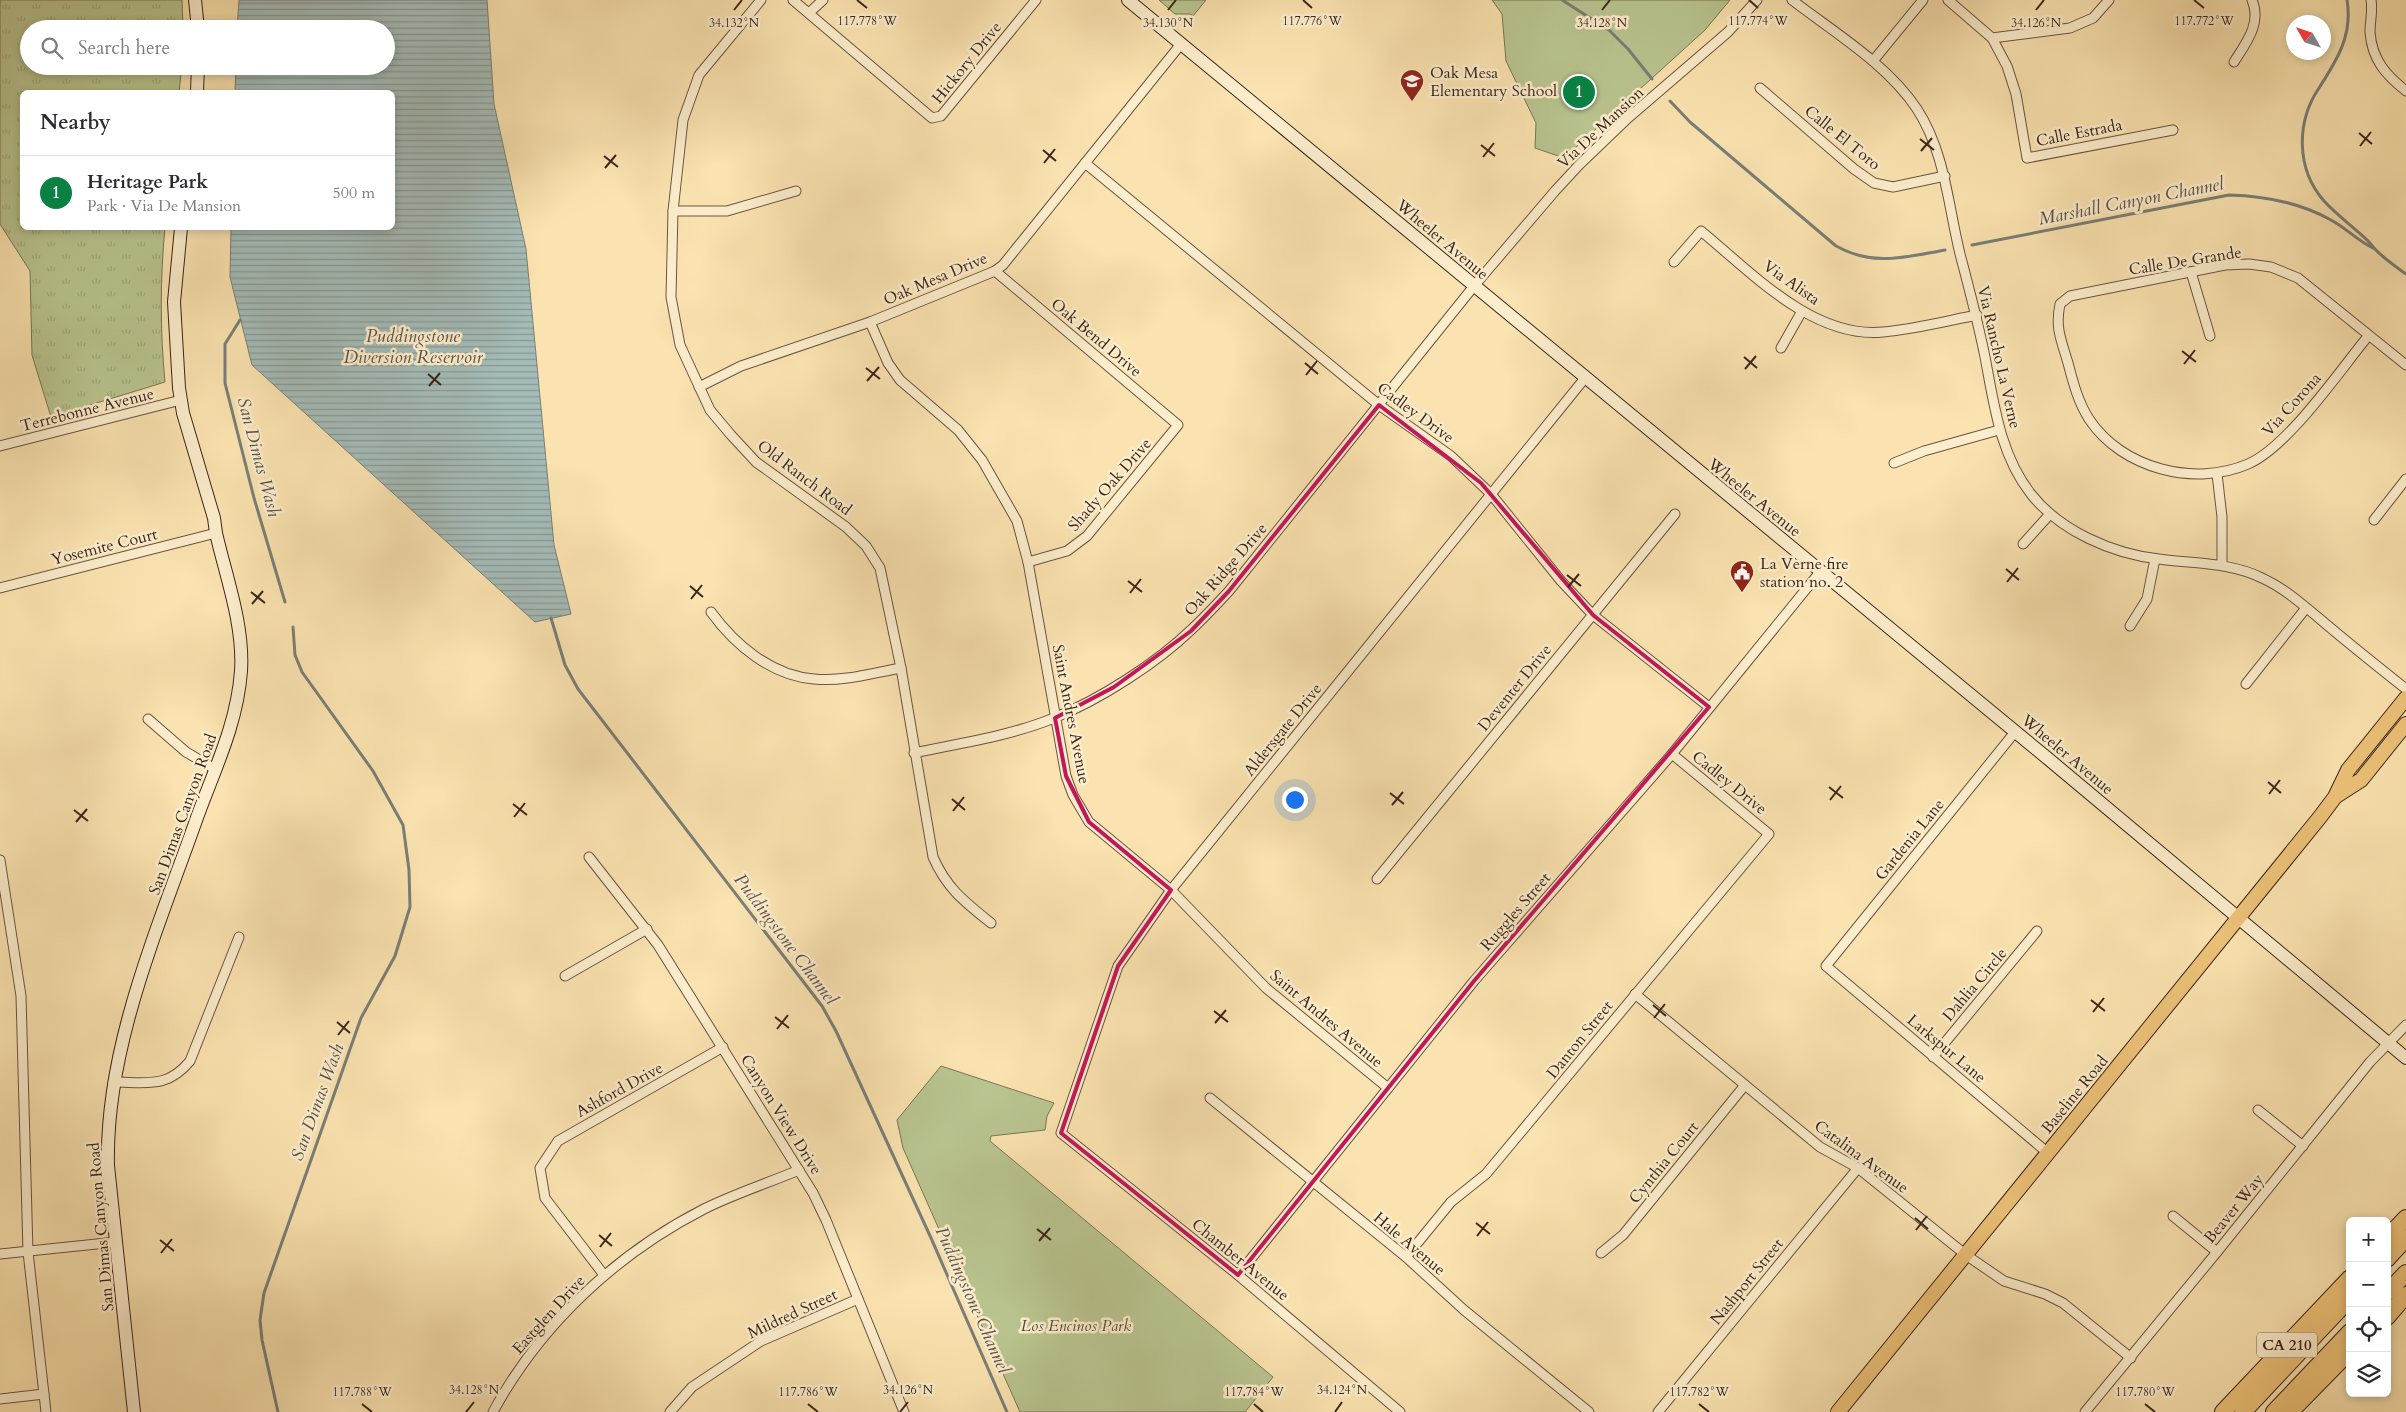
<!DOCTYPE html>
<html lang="en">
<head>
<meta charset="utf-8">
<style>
	:root { --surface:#fff; --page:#f2f2f3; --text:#2b2b33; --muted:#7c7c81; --line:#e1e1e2; --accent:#0b8043 }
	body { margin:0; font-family:Cardo,serif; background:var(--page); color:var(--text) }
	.controls { position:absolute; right:15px; bottom:15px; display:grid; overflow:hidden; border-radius:8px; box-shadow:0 2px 8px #0003 }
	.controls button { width:45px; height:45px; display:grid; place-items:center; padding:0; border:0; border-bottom:1px solid var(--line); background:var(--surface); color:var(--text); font:25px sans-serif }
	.compass { position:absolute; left:2286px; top:15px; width:45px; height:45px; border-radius:50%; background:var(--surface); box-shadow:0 2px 8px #0003; rotate:309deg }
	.you { position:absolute; left:1294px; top:799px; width:18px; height:18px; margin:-12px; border:4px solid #fff; border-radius:50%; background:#1a73e8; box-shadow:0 0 0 8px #1a73e833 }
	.badge { display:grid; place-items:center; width:32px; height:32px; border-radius:50%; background:var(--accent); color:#fff; font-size:16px; font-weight:700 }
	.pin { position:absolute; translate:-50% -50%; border:2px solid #fff; box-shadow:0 1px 5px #0006 }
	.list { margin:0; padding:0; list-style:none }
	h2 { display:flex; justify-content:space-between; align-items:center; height:65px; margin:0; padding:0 20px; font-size:21px }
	h2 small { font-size:16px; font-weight:400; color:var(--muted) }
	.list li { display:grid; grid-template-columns:32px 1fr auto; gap:15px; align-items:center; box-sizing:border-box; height:75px; padding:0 20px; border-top:1px solid var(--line) }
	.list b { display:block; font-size:19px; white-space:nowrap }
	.list p { margin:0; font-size:16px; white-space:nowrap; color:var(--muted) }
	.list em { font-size:16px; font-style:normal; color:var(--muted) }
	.icon { flex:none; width:28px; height:28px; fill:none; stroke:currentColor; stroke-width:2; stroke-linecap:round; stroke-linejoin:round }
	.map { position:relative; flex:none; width:2406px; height:1412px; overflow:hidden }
	.search { position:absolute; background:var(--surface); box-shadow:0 2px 8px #0003; left:20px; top:20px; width:375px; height:55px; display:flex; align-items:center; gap:12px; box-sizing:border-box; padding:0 18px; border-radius:28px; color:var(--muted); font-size:19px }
	.panel { position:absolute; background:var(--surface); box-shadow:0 2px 8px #0003; left:20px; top:90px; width:375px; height:140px; border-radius:8px }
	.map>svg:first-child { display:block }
</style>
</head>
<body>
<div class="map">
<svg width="2406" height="1412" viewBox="0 0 2406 1412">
	<defs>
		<pattern id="grass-tufts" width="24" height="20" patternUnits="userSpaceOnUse" patternTransform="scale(1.25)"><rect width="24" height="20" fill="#b9c590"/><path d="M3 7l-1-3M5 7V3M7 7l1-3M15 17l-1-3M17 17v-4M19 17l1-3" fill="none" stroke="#a0a97c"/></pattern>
		<pattern id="water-rules" width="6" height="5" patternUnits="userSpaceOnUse" patternTransform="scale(1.25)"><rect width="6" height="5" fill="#a4bbb7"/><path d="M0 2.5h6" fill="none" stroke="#879894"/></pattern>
	</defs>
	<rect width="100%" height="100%" fill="#fae3b0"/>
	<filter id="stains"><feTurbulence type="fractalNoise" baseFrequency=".004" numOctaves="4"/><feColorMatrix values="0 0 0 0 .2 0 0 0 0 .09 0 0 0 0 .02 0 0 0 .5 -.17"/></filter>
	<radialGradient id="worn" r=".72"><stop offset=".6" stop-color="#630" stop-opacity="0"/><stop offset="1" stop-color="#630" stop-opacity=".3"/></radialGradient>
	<path fill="url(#grass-tufts)" stroke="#7a7555" d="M 0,0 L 182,0 L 183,29 L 29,29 L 29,66 L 182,66 L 179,92 L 22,92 L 22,228 L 165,228 C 160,279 160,331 165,382 L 51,417 L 32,355 L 30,271 L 0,224 Z"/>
	<g fill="#b9c590" stroke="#7a7555">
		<path d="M 1159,0 L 1206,0 L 1193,16 L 1190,14 L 1175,14 Z"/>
		<path d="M 1492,0 L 1730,0 L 1705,30 L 1564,158 L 1535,148 L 1536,123 L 1506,61 L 1502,14 Z"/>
		<path d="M 941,1066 L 1054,1103 L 1047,1116 L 1045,1130 L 991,1136 L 990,1141 L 1273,1377 L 1245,1412 L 1020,1412 L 903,1148 L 897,1120 Z"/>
	</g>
	<path fill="url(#water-rules)" stroke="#7a7f78" d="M 239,0 L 487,0 L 494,104 L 526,249 L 554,545 L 571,614 L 535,622 L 252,365 L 230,277 L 231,228 L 392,228 L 392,92 L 235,92 L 236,66 L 386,66 L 386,29 L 237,29 Z"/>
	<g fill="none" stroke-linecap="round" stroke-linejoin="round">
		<g stroke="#7a7f78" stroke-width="3">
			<path d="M 1562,0 L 1609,30 L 1628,49 L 1652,79"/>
			<path d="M 2347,0 C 2353,35 2337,60 2319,88 C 2296,122 2296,169 2324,201 C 2337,215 2352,226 2366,239 C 2369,241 2371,245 2374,248 C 2383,258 2395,266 2406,274"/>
			<path d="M 1670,101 L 1690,122 L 1836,246 C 1874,267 1905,257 1945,250"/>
			<path d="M 1972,245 L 2229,195 C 2265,196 2299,202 2331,220 C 2346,228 2358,241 2373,248"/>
			<path d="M 240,320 L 225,344 L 225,383 L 254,498 L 285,602"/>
			<path d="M 551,618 L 565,665 L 578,689 L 822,1006 L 836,1031 L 931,1238 L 1007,1412"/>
			<path d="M 278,1412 L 262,1340 L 260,1320 L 264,1293 L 361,1018 L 395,956 L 410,907 L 409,870 L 403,825 L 373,771 L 302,672 L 295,655 L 293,627"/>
		</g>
		<g stroke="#6b5440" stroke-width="11">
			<g id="street">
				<path d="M 761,0 L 699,75 L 683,120 L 673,211 L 671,297 L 680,345 L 710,410 L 731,435 L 756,462 L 846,527 L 866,546 L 880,568 L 901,668 L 933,857 C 947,889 965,902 991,923"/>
				<path d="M 793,0 L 932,118 L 941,116 L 1036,0"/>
				<path d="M 1792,0 C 1835,33 1887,64 1917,109 C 1945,152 1948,205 1960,254 C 1969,288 1978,322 1985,357 C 1994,404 2000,455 2031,494 C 2060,531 2113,554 2159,559 C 2194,564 2230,562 2262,578 C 2284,588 2302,604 2320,619 C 2348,643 2377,666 2406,689"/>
				<path d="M 1948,0 L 1992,38 L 2070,28 L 2093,18 L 2109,0"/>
				<path d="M 2371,0 C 2373,11 2370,21 2370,32 C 2372,60 2386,75 2406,91"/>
				<path d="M 810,12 L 823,0"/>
				<path d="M 1992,38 L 2007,66 L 2016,94 L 2027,158 L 2173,130"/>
				<path d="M 1873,61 L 1923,0"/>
				<path d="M 2234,62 C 2246,43 2262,23 2252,0"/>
				<path d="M 1760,88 L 1854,169 L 1874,183 L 1893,187 L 1945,176"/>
				<path d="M 1085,163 L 1379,405 L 1451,456 L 1491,494 L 1561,581 L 1593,615 L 1709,707"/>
				<path d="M 673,211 L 727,211 L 796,191"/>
				<path d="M 1674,262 L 1701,231 C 1751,272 1813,339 1883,332 C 1915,329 1946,321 1977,315"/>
				<path d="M 995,271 L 1178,425 L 1087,536 L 1067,551 L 1028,562"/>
				<path d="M 2191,272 L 2210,336"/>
				<path d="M 870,322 L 888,363 L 900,380 L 958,430 L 982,460 L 1017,521 L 1028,562 L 1066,776 L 1073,795 L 1089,822 L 1171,890 L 1266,988 L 1388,1088"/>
				<path d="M 2369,335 C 2340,370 2288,447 2248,464 C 2195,487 2122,469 2089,419 C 2078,402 2073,382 2068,363 C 2061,339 2055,328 2060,304 L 2070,296 L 2225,265 L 2249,264 L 2271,267 L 2298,278 L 2406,365"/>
				<path d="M 1781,348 L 1802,311"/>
				<path d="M 699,387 L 741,366 L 870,322 L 995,271 L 1003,265 L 1181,44"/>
				<path d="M 0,446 L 181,400"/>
				<path d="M 1894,463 L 1924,451 L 1999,430"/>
				<path d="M 2217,474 L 2222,517 L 2222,565"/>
				<path d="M 2374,520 L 2406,479"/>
				<path d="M 2023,544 L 2050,514"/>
				<path d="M 0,588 L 216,533"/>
				<path d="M 711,612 C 735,645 772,676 814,679 C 843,682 873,673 901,668"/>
				<path d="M 2130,626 L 2147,599 L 2155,559"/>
				<path d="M 2246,684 L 2306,608"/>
				<path d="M 148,719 L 186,752 L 215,769"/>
				<path d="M 2015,732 L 1826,966 L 2048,1153"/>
				<path d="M 914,753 C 961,743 1010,736 1054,718 C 1099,700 1157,663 1192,629 C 1205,617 1217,604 1229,591 L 1474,286 L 1555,191 L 1579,165 L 1628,118 L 1728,32 L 1757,0"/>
				<path d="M 589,857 L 658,945 L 813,1193 L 826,1220 L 904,1412"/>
				<path d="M 0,860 L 21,996 L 28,1252 L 46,1412"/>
				<path d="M 1377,879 L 1675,514"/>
				<path d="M 565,976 L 647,929"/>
				<path d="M 1635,994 L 1820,1147 L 1858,1168 L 1966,1255 L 2004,1281 L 2045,1294 L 2063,1303 L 2131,1358"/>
				<path d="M 1933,1057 L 2037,931"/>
				<path d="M 113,1082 C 147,1082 167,1089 190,1061 L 239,937"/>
				<path d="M 1210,1098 L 1406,1257 L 1464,1310 L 1589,1412"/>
				<path d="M 2258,1110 L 2303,1146"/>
				<path d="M 2173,1216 L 2217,1252"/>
				<path d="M 1601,1253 L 1623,1235 L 1745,1085"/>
				<path d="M 0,1254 L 116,1242"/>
				<path d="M 1406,1257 L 1451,1202 L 1486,1174 L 1769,834 L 1672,754"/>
				<path d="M 604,1275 L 545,1198 L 540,1168 L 558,1141 L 723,1047"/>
				<path d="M 1238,1275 L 1474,981 L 1672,754 L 1820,572"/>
				<path d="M 0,1399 L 44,1394"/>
				<path d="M 493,1412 C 540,1325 616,1254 704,1209 C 734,1194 768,1183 799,1170"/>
				<path d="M 670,1412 L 692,1387 L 761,1341 L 858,1299"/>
				<path d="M 1400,1412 L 1238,1275 L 1061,1133 L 1118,966 L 1171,890 L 1585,378"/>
				<path d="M 1658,1412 L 1858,1168"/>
				<path d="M 2085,1412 L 2217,1252 L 2370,1062 L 2406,1025"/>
			</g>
		</g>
		<g stroke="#3b251a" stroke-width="14">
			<g id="secondary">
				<path d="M 195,0 L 198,29"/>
				<path d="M 1128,0 L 2046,757 L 2406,1058"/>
				<path d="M 197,92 L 198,66"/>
				<path d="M 134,1412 L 108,1166 C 105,1051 156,933 194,826 C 212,774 237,727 241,671 C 244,625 226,577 216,533 L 214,518 L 183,413 L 179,388 L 174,302 L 181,228"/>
			</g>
		</g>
		<g stroke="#3b251a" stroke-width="16">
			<g id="primary">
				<path d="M 2336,796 L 2361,780 L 2406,724"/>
				<path d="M 1838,1412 L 2320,817 L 2335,797 L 2348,770 L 2406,698"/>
			</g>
		</g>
		<g stroke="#3b251a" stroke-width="18">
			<g id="highway">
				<path d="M 2387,1238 L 2406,1218"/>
				<path d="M 2387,1259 L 2406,1238"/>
				<path d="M 2387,1293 L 2406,1273"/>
				<path d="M 2387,1317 L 2406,1295"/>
				<path d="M 2223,1412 L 2350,1278"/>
				<path d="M 2243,1412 L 2350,1298"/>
				<path d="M 2274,1412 L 2350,1332"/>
				<path d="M 2290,1412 L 2350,1351"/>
			</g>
		</g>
		<use href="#street" stroke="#fcedcc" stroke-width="9"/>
		<use href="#secondary" stroke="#fcedcc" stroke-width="12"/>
		<use href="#primary" stroke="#edc278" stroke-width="14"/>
		<use href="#highway" stroke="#edc278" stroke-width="16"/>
	</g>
	<path fill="none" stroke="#c2185b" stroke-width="4" stroke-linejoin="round" d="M 1379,405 L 1481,483 L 1593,615 L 1709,707 L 1474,981 L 1238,1275 L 1061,1133 L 1118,966 L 1171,890 L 1089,822 L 1066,776 L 1055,718 L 1114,687 L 1191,631 L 1229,591 Z"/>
	<path fill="none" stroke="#3b251a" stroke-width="2" d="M 857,0 L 867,8M 1303,0 L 1312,8M 1749,0 L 1758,8M 2194,0 L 2204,8M 734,10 L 742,0M 1168,10 L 1176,0M 1602,10 L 1610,0M 2036,10 L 2044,0M 2359,133 L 2372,144M 1920,139 L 1934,150M 1481,145 L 1495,156M 2360,146 L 2371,132M 1043,150 L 1056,161M 1921,151 L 1932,138M 604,156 L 618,167M 1483,157 L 1494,143M 1044,163 L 1055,149M 605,168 L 616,155M 2182,351 L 2196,362M 1744,357 L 1757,368M 1305,363 L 1318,374M 2184,364 L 2195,350M 866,368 L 880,379M 1745,369 L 1756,356M 428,374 L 441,385M 1306,375 L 1317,361M 867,381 L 879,367M 429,386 L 440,373M 2006,569 L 2019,580M 1567,575 L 1581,586M 1128,581 L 1142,592M 2007,582 L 2018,568M 690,586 L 703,597M 1568,587 L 1579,574M 251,592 L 265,603M 1130,593 L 1141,579M 691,599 L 702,585M 252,604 L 263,591M 2268,782 L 2281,793M 1829,787 L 1843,798M 1390,793 L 1404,804M 2269,794 L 2280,780M 952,799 L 965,810M 1830,800 L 1841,786M 513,804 L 527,815M 1392,805 L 1403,792M 74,810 L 88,821M 953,811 L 964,797M 514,817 L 525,803M 76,822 L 87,809M 2091,1000 L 2105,1011M 1653,1005 L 1666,1016M 1214,1011 L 1228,1022M 2093,1012 L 2104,998M 775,1017 L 789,1028M 1654,1018 L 1665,1004M 337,1022 L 350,1033M 1215,1023 L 1226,1010M 777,1029 L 788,1015M 338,1035 L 349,1021M 1915,1218 L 1928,1229M 1476,1223 L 1490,1234M 1037,1229 L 1051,1240M 1916,1230 L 1927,1216M 599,1235 L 612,1246M 1477,1236 L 1488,1222M 160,1240 L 174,1251M 1039,1241 L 1050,1228M 600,1247 L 611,1233M 161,1253 L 172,1239M 362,1404 L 372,1412M 808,1404 L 818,1412M 1254,1404 L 1263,1412M 1699,1404 L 1709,1412M 2145,1404 L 2155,1412M 466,1412 L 474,1402M 900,1412 L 908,1402M 1335,1412 L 1342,1402"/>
	<defs>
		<g id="school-pin" transform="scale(1.25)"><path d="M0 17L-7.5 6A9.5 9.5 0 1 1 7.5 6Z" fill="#8f2418" stroke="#fcedcc"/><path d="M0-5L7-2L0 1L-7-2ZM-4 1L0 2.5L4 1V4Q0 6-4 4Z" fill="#fff"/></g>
		<g id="civic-pin" transform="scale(1.25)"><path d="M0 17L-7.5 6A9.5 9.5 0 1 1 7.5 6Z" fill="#8f2418" stroke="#fcedcc"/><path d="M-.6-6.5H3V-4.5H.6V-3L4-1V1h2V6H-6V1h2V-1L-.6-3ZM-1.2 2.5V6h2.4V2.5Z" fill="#fff"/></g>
	</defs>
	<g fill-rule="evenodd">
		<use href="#school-pin" x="1412" y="81"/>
		<use href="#civic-pin" x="1742" y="572"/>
	</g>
	<g text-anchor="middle" stroke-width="5" stroke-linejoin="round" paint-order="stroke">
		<rect fill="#fcedcc" stroke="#75614f" stroke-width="1" x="2257" y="1332.5" width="60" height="25" rx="4"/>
		<g font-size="15" font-weight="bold" fill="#3b251a">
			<text x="2287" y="1350">CA 210</text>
		</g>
		<g font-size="16" fill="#3b251a" stroke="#fcedcc">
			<text transform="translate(966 62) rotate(-51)" y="6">Hickory Drive</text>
			<text transform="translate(1600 127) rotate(-43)" y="6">Via De Mansion</text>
			<text transform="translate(2079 132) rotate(-11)" y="6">Calle Estrada</text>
			<text transform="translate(1843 137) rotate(39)" y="6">Calle El Toro</text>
			<text transform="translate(1443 239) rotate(40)" y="6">Wheeler Avenue</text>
			<text transform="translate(2185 260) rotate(-9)" y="6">Calle De Grande</text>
			<text transform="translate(935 278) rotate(-23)" y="6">Oak Mesa Drive</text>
			<text transform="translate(1792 282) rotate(35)" y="6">Via Alista</text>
			<text transform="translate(1097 337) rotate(40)" y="6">Oak Bend Drive</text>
			<text transform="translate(2000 357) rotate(77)" y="6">Via Rancho La Verne</text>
			<text transform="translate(2291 404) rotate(-48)" y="6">Via Corona</text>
			<text transform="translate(87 409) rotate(-14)" y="6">Terrebonne Avenue</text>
			<text transform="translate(1416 412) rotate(36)" y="6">Cadley Drive</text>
			<text transform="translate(805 477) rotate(37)" y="6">Old Ranch Road</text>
			<text transform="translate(1109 484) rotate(-49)" y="6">Shady Oak Drive</text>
			<text transform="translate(1755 497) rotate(39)" y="6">Wheeler Avenue</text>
			<text transform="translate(104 546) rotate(-14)" y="6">Yosemite Court</text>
			<text transform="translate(1225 569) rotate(-49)" y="6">Oak Ridge Drive</text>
			<text transform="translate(1514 687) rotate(-51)" y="6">Deventer Drive</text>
			<text transform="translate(1072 714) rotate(79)" y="6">Saint Andres Avenue</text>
			<text transform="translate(1282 729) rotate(-51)" y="6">Aldersgate Drive</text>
			<text transform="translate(2068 754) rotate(40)" y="6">Wheeler Avenue</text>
			<text transform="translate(1730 782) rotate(39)" y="6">Cadley Drive</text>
			<text transform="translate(182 814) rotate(-70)" y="6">San Dimas Canyon Road</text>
			<text transform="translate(1909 839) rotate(-51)" y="6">Gardenia Lane</text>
			<text transform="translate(1515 911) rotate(-49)" y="6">Ruggles Street</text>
			<text transform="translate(1974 984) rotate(-50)" y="6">Dahlia Circle</text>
			<text transform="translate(1327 1018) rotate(40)" y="6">Saint Andres Avenue</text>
			<text transform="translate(1579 1039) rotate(-51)" y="6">Danton Street</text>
			<text transform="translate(1947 1048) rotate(40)" y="6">Larkspur Lane</text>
			<text transform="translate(619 1089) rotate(-29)" y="6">Ashford Drive</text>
			<text transform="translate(2074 1094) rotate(-51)" y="6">Baseline Road</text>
			<text transform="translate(782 1114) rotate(58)" y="6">Canyon View Drive</text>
			<text transform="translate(1862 1156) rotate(36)" y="6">Catalina Avenue</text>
			<text transform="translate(1663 1162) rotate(-51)" y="6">Cynthia Court</text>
			<text transform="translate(2233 1208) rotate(-51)" y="6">Beaver Way</text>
			<text transform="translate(100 1227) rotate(-95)" y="6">San Dimas Canyon Road</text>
			<text transform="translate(1410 1243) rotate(40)" y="6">Hale Avenue</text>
			<text transform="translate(1241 1259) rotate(39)" y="6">Chamber Avenue</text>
			<text transform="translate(1746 1281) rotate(-51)" y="6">Nashport Street</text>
			<text transform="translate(792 1313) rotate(-25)" y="6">Mildred Street</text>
			<text transform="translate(548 1314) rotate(-48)" y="6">Eastglen Drive</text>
		</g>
		<g font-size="16" fill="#3b251a" stroke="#fcedcc" text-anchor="start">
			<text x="1430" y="78">Oak Mesa<tspan x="1430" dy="18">Elementary School</tspan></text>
			<text x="1760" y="569">La Verne fire<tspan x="1760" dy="18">station no. 2</tspan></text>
		</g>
		<g font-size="16" font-style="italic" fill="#5a4d38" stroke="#fcedcc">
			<text x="1076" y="1331">Los Encinos Park</text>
		</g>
		<g font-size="18" font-style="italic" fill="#5a5249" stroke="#fcedcc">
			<text transform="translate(2131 201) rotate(-11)" y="6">Marshall Canyon Channel</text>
			<text x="413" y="342">Puddingstone<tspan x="413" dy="21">Diversion Reservoir</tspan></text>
			<text transform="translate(259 457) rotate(75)" y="6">San Dimas Wash</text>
			<text transform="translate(786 939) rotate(53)" y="6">Puddingstone Channel</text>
			<text transform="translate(317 1102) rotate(-70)" y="6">San Dimas Wash</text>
			<text transform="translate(973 1300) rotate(66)" y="6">Puddingstone Channel</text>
		</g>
	</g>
	<g font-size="12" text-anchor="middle" fill="#3b251a" stroke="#fcedcc" stroke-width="5" stroke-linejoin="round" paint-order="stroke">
		<text x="867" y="25">117.778°W</text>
		<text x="1312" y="25">117.776°W</text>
		<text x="1758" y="25">117.774°W</text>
		<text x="2204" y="25">117.772°W</text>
		<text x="734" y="27">34.132°N</text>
		<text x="1168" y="27">34.130°N</text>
		<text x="1602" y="27">34.128°N</text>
		<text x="2036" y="27">34.126°N</text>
		<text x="474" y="1394">34.128°N</text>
		<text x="908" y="1394">34.126°N</text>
		<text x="1342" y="1394">34.124°N</text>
		<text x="362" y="1396">117.788°W</text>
		<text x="808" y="1396">117.786°W</text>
		<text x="1254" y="1396">117.784°W</text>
		<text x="1699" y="1396">117.782°W</text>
		<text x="2145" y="1396">117.780°W</text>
	</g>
	<rect width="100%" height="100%" filter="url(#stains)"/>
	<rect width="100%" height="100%" fill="url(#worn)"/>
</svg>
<div class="controls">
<button>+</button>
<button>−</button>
<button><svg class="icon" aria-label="locate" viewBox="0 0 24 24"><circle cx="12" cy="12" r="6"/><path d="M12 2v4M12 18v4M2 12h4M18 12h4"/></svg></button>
<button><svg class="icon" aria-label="layers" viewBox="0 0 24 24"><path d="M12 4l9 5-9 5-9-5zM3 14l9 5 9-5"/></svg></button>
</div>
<svg class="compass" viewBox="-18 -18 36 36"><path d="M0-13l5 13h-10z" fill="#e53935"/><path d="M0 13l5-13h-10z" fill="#7c7c81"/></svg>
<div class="you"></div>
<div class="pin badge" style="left:1579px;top:92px">1</div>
<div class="search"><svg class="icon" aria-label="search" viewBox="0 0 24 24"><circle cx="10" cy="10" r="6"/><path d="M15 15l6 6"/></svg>Search here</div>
<section class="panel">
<h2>Nearby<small></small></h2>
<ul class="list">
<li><span class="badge">1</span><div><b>Heritage Park</b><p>Park · Via De Mansion</p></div><em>500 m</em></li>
</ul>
</section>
</div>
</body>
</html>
